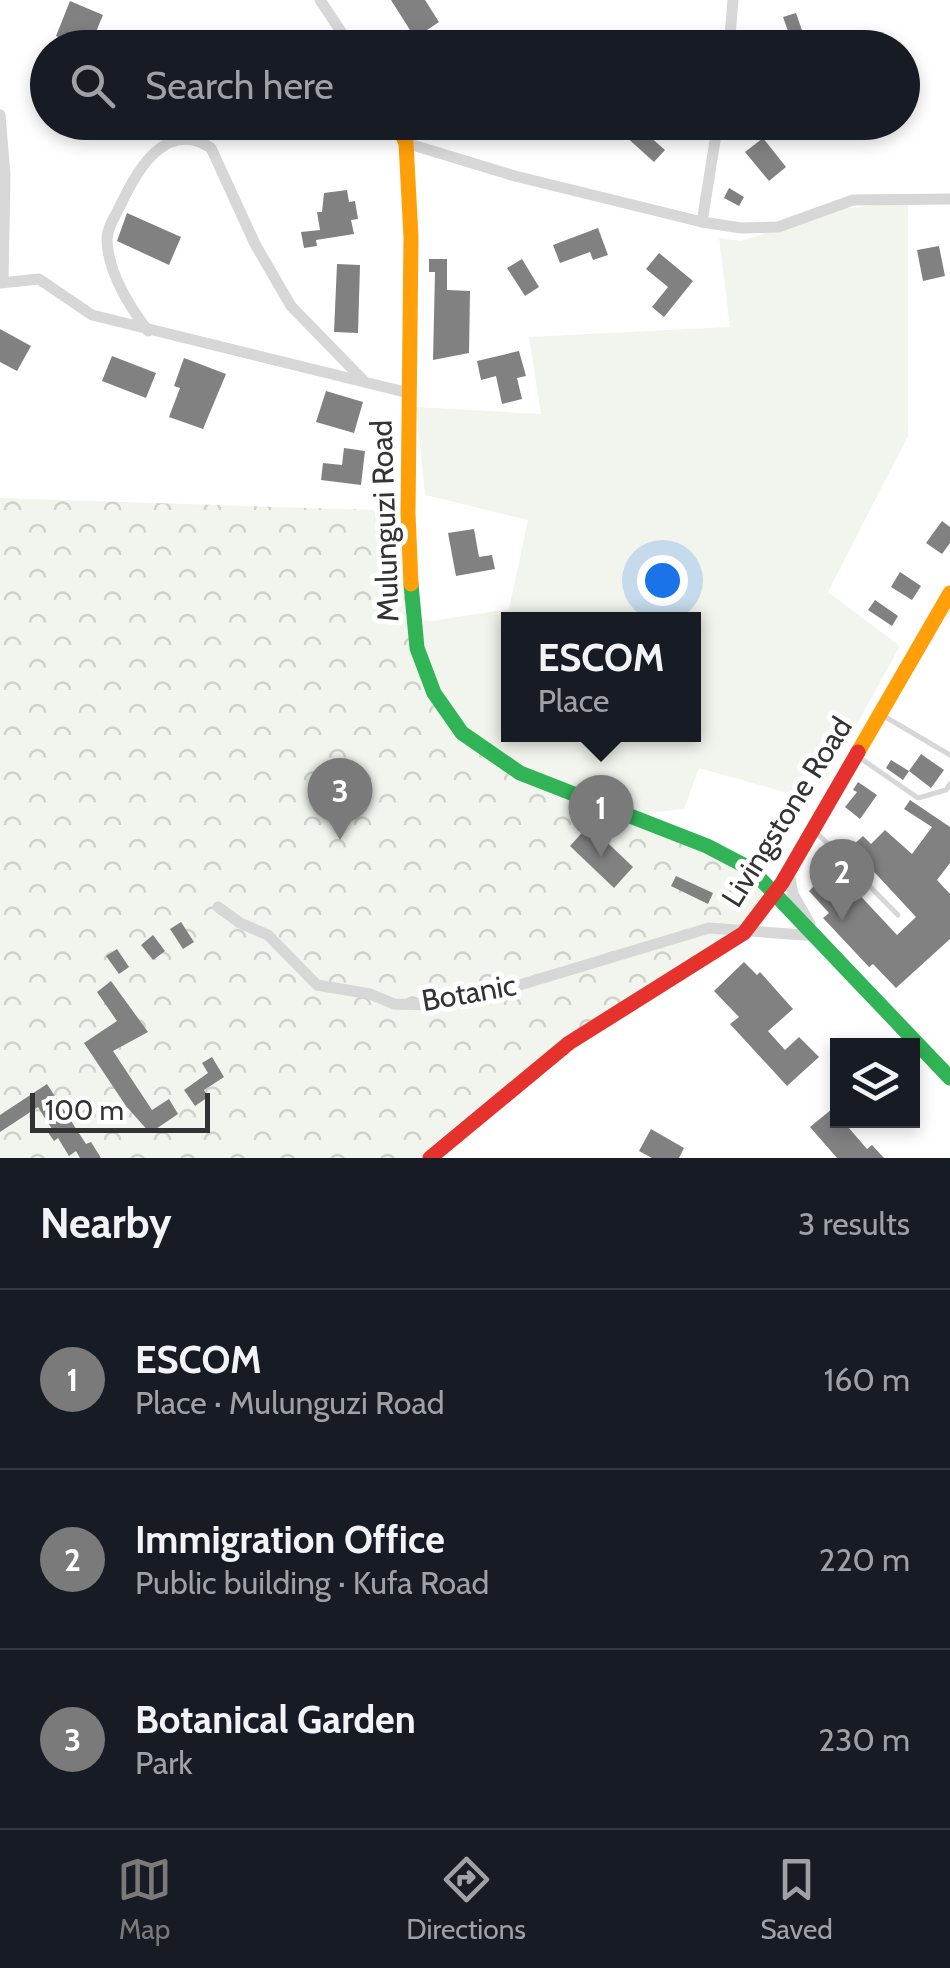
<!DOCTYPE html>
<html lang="en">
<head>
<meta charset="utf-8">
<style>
	:root { --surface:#171b24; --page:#242831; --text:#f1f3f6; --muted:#9ea1a6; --line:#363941; --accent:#7a7a7a }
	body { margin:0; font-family:Cabin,sans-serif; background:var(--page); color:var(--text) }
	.controls { position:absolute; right:30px; bottom:30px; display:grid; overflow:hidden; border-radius:0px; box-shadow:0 5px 15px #0003 }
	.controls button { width:90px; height:90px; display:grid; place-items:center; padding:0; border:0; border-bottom:2px solid var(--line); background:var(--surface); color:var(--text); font:50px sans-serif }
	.scale { position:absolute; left:30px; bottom:25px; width:180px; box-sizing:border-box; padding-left:10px; border:5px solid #333; border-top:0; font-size:28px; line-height:35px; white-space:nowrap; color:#333; -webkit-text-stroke:8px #fff; paint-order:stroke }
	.you { position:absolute; left:662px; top:580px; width:35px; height:35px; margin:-25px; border:8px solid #fff; border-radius:50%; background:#1a73e8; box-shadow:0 0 0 15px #1a73e833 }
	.badge { display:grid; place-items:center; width:65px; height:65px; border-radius:50%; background:var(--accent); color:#fff; font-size:32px; font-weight:700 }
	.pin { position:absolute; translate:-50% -82px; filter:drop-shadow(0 2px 5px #0008) }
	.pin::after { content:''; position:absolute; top:52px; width:35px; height:30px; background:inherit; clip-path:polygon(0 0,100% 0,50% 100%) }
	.popup { position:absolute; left:501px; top:612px; width:200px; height:130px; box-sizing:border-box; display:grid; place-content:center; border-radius:0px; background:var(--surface); filter:drop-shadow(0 2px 8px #0005); font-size:32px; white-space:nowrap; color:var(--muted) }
	.popup b { font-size:38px; color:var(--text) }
	.popup::after { content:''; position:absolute; left:50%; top:100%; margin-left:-20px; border:20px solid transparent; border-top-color:var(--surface) }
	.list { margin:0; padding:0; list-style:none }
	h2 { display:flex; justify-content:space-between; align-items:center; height:130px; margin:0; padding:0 40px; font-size:42px }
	h2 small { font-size:32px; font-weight:400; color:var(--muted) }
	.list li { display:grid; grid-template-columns:65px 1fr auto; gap:30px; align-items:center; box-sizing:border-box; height:180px; padding:0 40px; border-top:2px solid var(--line) }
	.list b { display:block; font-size:38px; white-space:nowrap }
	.list p { margin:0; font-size:32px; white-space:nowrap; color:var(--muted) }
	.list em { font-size:32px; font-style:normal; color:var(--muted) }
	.icon { flex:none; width:55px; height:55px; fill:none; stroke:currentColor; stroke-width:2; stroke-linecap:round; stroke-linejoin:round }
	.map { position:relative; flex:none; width:950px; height:1158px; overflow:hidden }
	.search { position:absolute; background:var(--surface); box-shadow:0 5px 15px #0003; left:30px; right:30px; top:30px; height:110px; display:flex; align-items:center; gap:25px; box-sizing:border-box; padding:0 35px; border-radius:55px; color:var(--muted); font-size:38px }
	.sheet { height:670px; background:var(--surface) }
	nav { display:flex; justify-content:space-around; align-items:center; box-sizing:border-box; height:140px; border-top:2px solid var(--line); background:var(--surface); font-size:28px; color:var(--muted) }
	nav a { display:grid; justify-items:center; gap:5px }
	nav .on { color:var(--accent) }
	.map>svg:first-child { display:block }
</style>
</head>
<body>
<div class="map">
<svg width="950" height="1158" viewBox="0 0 950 1158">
	<defs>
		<pattern id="park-crowns" width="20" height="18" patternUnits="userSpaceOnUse" patternTransform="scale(2.5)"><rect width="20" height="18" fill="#f1f5ed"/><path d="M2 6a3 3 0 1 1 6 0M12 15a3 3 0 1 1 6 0" fill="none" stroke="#cfd2cc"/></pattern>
	</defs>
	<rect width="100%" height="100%" fill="#fff"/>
	<path fill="url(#park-crowns)" d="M 0,498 L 405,511 L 406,617 L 448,726 L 739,863 L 768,886 L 729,947 L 567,1041 L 429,1158 L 0,1158 Z"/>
	<path fill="#f1f5ed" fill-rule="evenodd" d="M 908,201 L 908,436 L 828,592 L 900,646 L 828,777 L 795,795 L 699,768 L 684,809 L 620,816 L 473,749 L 448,726 L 427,692 L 406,617 L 432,621 L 509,609 L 528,520 L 425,495 L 416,407 L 541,414 L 529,337 L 730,327 L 719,238 L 741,241 L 841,209 ZM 508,620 L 694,620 L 694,734 L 508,734 Z"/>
	<g fill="#818181">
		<path d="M 391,0 L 425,0 L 439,22 L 415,38 Z"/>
		<path d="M 70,1 L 103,15 L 93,39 L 74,31 L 69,42 L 56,36 Z"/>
		<path d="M 796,13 L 808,48 L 794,48 L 783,17 Z"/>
		<path d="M 542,122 L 591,122 L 579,139 L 559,123 L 547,138 L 536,129 Z"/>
		<path d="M 629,122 L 633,122 L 665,150 L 654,162 L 624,135 Z"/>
		<path d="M 763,138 L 786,167 L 769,181 L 745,152 Z"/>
		<path d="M 729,188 L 744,197 L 739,206 L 724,198 Z"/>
		<path d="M 347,190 L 349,202 L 355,201 L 358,219 L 351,220 L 354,234 L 316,240 L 317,246 L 304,248 L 301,232 L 320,230 L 317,212 L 322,212 L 324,193 Z"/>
		<path d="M 127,213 L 181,237 L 169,265 L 117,241 Z"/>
		<path d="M 598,228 L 608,255 L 593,260 L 590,252 L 560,263 L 553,245 Z"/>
		<path d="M 939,246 L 945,276 L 923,281 L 917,250 Z"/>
		<path d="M 659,253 L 693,281 L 664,317 L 652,307 L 668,287 L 646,269 Z"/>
		<path d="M 429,259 L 447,259 L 447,290 L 470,291 L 469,353 L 433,360 L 435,272 L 429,272 Z"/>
		<path d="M 522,259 L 539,287 L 525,296 L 507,268 Z"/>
		<path d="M 337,264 L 360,265 L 358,333 L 334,332 Z"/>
		<path d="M 0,329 L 31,346 L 17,371 L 0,362 Z"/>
		<path d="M 519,351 L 526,376 L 517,378 L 522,399 L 502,404 L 496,376 L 481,380 L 477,361 Z"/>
		<path d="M 112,356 L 156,373 L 146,398 L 102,381 Z"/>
		<path d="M 184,358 L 226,374 L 203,429 L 169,417 L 180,388 L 174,386 Z"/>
		<path d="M 326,391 L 363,402 L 354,433 L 316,422 Z"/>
		<path d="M 344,448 L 365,451 L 361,485 L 321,480 L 323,463 L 342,465 Z"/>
		<path d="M 942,521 L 950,527 L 950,543 L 942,554 L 926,543 Z"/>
		<path d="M 474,529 L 479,557 L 492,555 L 495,569 L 456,576 L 448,533 Z"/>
		<path d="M 900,572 L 921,586 L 912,600 L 891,587 Z"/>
		<path d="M 875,600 L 898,616 L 892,626 L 868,610 Z"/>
		<path d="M 921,754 L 944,770 L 931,788 L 909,771 Z"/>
		<path d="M 891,760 L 909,771 L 903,780 L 886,768 Z"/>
		<path d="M 858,782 L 877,795 L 860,819 L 845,807 L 857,792 L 853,790 Z"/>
		<path d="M 910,800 L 950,827 L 950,863 L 937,880 L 950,894 L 950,939 L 896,988 L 873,964 L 869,967 L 823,918 L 829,913 L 809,891 L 820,880 L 841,901 L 854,889 L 897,935 L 916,917 L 851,847 L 863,836 L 871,844 L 885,830 L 912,854 L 932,827 L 904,809 Z"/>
		<path d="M 589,825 L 633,867 L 614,888 L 570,846 Z"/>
		<path d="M 676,876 L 713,893 L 708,904 L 671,886 Z"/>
		<path d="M 181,922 L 194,942 L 183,949 L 170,929 Z"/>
		<path d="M 153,935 L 165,951 L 153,960 L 141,945 Z"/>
		<path d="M 117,949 L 129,967 L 119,974 L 106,956 Z"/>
		<path d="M 744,962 L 757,975 L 760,972 L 793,1009 L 768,1031 L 785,1050 L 799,1037 L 819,1057 L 787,1086 L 730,1024 L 739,1017 L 714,991 Z"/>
		<path d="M 111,981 L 148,1032 L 113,1051 L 152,1110 L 169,1099 L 178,1114 L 150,1133 L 126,1106 L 84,1043 L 117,1021 L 97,992 Z"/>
		<path d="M 212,1057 L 224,1077 L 204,1090 L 208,1097 L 195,1106 L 184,1090 L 208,1073 L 202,1063 Z"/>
		<path d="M 47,1084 L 86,1144 L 91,1142 L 101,1158 L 80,1158 L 76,1151 L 69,1156 L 58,1138 L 54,1141 L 47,1131 L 52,1129 L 38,1107 L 0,1132 L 0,1115 Z"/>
		<path d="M 832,1109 L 838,1120 L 842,1120 L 867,1149 L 872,1145 L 884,1158 L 837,1158 L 810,1127 Z"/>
		<path d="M 651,1129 L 684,1148 L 679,1158 L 652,1158 L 639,1151 Z"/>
	</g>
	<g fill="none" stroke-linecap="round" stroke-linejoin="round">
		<g stroke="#d7d7d7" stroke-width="5">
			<path d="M 882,715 L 950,755"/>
			<path d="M 860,758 L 918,798 L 946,790 L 950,784"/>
			<path d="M 816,832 L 898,915"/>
		</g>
		<g stroke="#d7d7d7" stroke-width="11">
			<path d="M 320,0 L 352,48"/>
			<path d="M 729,48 L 733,0"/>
			<path d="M 0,115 L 5,175 L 3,282"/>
			<path d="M 406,143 L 515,176 L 702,222 L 741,228 L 778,227 L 853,200 L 950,199"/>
			<path d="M 702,222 L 718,122"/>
			<path d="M 0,283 L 39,279 L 92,315 L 409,393"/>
			<path d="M 148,331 C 129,306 108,273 107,240 C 107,227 116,215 121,204 C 137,170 167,118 211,148 L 255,244 L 291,306 L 364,381"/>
			<path d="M 789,872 L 793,894 L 810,924"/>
			<path d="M 218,907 L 240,923 L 268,935 L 317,985 L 370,994 L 394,1004 L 437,1005 L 486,995 L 709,928 L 818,936"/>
		</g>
		<path stroke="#30b455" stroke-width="15" d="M 411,584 L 417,648 L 434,693 L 462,733 L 520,773 L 707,846 L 751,869 L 950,1078"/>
		<g stroke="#ff9f0a" stroke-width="15">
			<path d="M 396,122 L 406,143 L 411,237 L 408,513 L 411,584"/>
			<path d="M 858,752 L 950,593"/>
		</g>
		<path stroke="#e5322d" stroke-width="15" d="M 430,1158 L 569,1043 L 744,933 L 782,883 L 858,752"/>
	</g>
	<g text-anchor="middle" stroke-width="10" stroke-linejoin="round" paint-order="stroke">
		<g font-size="30" fill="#333" stroke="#fff">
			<text transform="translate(385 521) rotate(-92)" y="10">Mulunguzi Road</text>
			<text transform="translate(787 812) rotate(-58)" y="10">Livingstone Road</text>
			<text transform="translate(469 993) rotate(-10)" y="10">Botanic</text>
		</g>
	</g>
</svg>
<div class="controls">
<button><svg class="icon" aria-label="layers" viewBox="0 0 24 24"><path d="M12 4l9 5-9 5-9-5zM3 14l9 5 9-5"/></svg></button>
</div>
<div class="scale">100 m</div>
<div class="you"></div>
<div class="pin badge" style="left:601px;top:857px">1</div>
<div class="popup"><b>ESCOM</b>Place</div>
<div class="pin badge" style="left:842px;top:921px">2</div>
<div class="pin badge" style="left:340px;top:840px">3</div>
<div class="search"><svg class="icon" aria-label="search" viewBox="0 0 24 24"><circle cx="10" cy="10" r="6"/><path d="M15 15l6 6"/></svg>Search here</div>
</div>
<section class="sheet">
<h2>Nearby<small>3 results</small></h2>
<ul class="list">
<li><span class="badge">1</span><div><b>ESCOM</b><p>Place · Mulunguzi Road</p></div><em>160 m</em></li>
<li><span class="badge">2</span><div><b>Immigration Office</b><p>Public building · Kufa Road</p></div><em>220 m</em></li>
<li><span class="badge">3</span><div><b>Botanical Garden</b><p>Park</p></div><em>230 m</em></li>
</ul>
</section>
<nav>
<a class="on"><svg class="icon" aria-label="map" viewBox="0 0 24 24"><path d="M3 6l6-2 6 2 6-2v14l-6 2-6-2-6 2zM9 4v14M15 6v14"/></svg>Map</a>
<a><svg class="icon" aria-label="directions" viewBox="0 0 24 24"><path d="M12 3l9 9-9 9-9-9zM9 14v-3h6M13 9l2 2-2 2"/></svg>Directions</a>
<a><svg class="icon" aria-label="saved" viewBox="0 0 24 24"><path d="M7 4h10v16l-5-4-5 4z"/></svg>Saved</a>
</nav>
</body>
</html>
